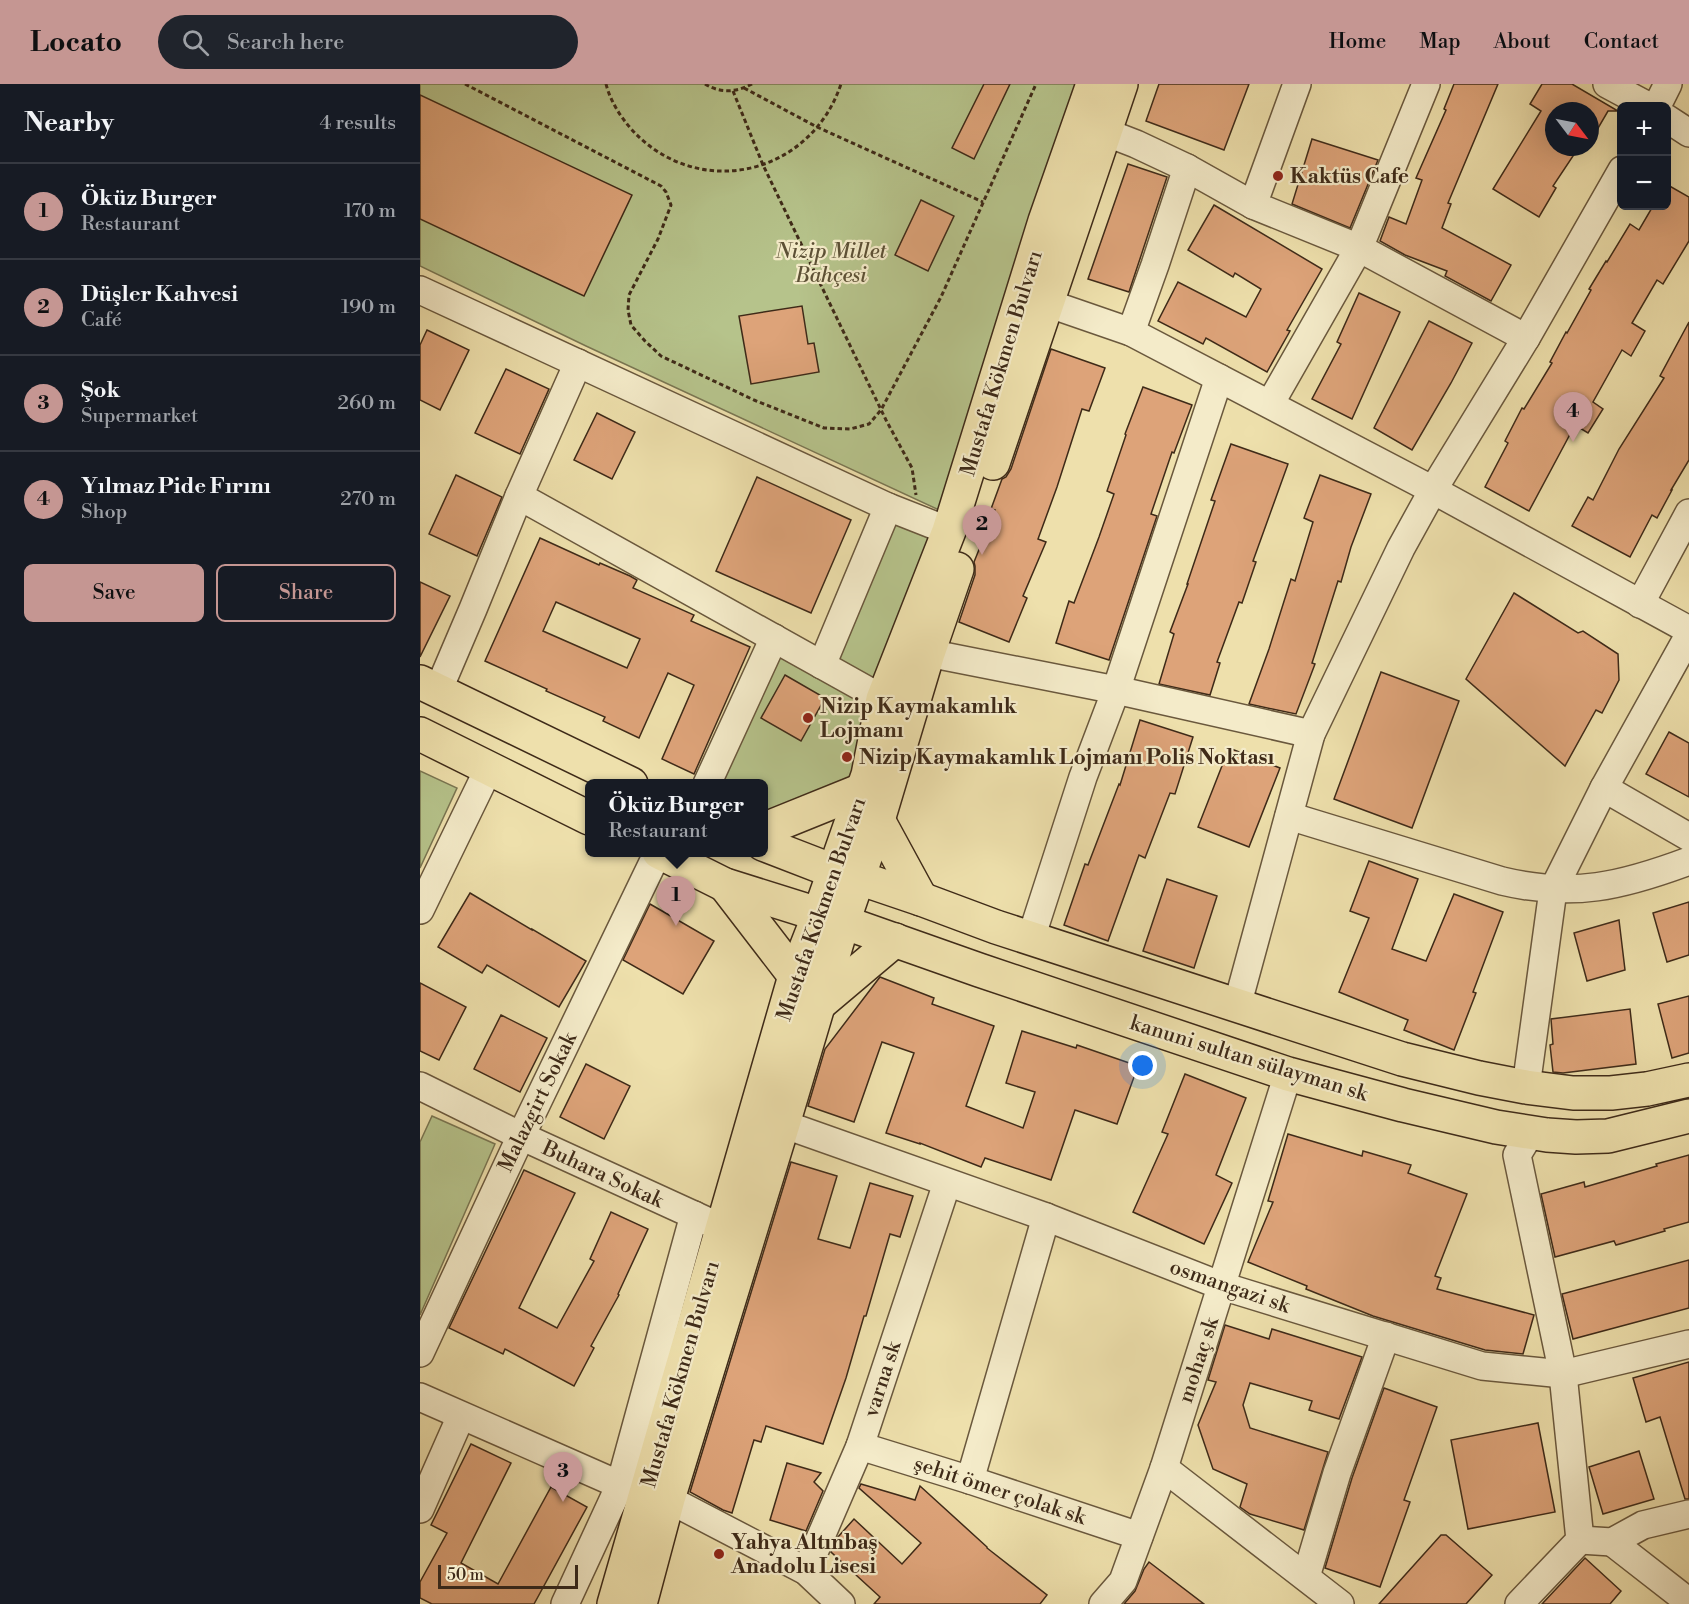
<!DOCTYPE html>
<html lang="en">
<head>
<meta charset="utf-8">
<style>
	:root { --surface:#171b24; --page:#20242c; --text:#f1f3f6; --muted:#9ea1a6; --line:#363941; --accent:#c59692 }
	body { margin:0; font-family:"Libre Bodoni",serif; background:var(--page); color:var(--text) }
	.controls { position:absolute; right:18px; top:18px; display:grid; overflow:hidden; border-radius:9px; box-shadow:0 6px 24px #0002 }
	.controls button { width:54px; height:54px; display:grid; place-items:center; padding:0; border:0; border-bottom:2px solid var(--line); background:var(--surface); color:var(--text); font:30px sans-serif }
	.compass { position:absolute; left:1125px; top:18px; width:54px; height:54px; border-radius:50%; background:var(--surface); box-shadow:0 6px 24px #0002; rotate:122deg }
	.scale { position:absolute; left:18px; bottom:15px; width:140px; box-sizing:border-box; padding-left:6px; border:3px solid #3e2a18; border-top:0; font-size:16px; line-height:21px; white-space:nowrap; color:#3e2a18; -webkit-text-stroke:4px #f4ebc9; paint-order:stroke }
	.you { position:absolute; left:723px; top:982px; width:21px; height:21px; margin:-15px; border:4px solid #fff; border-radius:50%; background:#1a73e8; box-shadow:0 0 0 9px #1a73e833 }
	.badge { display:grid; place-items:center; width:39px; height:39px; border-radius:50%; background:var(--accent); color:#111; font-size:20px; font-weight:700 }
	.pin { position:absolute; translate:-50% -50px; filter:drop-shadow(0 2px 3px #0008) }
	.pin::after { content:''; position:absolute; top:32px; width:21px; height:18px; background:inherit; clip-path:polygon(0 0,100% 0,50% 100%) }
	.popup { position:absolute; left:165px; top:695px; width:183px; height:78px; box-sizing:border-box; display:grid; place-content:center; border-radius:9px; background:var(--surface); filter:drop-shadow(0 2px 4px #0005); font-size:20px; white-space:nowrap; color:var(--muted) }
	.popup b { font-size:22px; color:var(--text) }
	.popup::after { content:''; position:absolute; left:50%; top:100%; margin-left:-12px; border:12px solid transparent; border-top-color:var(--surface) }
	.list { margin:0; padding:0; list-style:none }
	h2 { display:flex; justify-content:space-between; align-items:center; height:78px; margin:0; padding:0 24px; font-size:26px }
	h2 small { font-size:20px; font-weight:400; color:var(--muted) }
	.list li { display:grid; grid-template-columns:39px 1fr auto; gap:18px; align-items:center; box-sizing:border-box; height:96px; padding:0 24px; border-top:2px solid var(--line) }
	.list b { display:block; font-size:22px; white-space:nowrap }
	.list p { margin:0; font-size:20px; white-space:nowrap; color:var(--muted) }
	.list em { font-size:20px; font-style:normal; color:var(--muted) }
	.actions { display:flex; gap:12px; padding:18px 24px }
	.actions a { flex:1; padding:14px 0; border:2px solid var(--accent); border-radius:9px; text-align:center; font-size:21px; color:var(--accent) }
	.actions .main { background:var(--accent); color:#111 }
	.icon { flex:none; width:33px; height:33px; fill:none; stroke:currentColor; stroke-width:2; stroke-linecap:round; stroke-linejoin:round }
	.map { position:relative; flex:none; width:1269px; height:1520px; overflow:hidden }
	header { display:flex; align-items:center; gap:36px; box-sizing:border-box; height:84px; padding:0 30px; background:var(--accent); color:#111 }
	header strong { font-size:28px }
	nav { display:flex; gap:33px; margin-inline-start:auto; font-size:21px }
	.search { width:420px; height:54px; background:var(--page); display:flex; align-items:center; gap:15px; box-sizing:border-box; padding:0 21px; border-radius:33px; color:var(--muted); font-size:22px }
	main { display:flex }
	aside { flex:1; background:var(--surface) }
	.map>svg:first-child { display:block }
</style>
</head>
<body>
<header>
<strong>Locato</strong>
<div class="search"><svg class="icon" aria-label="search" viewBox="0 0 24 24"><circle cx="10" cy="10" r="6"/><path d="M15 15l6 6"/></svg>Search here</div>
<nav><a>Home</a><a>Map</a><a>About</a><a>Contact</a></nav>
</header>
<main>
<aside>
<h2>Nearby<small>4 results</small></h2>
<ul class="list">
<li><span class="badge">1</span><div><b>Öküz Burger</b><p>Restaurant</p></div><em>170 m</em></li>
<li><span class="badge">2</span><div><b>Düşler Kahvesi</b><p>Café</p></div><em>190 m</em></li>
<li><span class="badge">3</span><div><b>Şok</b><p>Supermarket</p></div><em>260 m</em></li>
<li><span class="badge">4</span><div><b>Yılmaz Pide Fırını</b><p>Shop</p></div><em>270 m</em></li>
</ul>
<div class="actions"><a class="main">Save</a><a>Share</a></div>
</aside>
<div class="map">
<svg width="1269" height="1520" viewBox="0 0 1269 1520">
	<rect width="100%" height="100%" fill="#eee0ac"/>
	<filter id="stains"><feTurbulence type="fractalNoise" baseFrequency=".00333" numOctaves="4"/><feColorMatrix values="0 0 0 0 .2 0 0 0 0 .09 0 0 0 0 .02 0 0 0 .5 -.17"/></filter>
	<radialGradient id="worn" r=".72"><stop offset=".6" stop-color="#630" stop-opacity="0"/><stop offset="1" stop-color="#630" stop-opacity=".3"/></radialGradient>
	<g fill="#b6c38b" stroke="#7a7652" stroke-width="1.5">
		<path d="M 0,0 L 659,0 L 519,426 L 166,262 L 0,182 Z"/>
		<path d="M 468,423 L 529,447 L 448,691 L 343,746 L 343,700 L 287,700 L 354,554 L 402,581 Z"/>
		<path d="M 0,687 L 37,704 L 0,784 Z"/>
		<path d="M 12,1032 L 75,1060 L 0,1231 L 0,1058 Z"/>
	</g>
	<g fill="#dda379" stroke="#3e2a18" stroke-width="1.5" fill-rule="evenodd">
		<path d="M 564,0 L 590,0 L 554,75 L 532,64 Z"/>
		<path d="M 739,0 L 829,0 L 804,66 L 726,37 Z"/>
		<path d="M 1034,0 L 1078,0 L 1028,119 L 1031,120 L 1022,144 L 1091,181 L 1071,217 L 1025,192 L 1027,187 L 985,171 L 960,157 L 969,133 L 986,140 L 1002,96 L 996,94 L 1026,26 L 1024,25 Z"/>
		<path d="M 1122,0 L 1152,0 L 1198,27 L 1188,27 L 1170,58 L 1170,27 L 1134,27 L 1134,63 L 1159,63 L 1133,102 L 1136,104 L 1119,133 L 1073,105 L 1121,27 L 1110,20 Z"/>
		<path d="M 0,11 L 212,111 L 164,212 L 0,135 Z"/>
		<path d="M 892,55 L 958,76 L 930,144 L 872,120 Z"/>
		<path d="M 708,80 L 747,93 L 709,208 L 668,195 Z"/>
		<path d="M 1246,100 L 1269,113 L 1269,157 L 1243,200 L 1237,196 L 1212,239 L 1225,247 L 1211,272 L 1202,266 L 1173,318 L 1183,325 L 1168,349 L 1155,341 L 1109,427 L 1065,403 L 1088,359 L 1085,357 L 1102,324 L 1104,325 L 1132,279 L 1130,278 L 1146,248 L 1147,249 L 1171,206 L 1169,205 L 1186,177 L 1187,178 L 1210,140 L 1219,146 L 1233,122 L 1246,122 Z"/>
		<path d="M 501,116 L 534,132 L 508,187 L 475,171 Z"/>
		<path d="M 794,121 L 902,185 L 867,246 L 870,247 L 847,288 L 786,254 L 783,260 L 738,237 L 758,198 L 826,233 L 841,205 L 815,189 L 813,193 L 768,166 Z"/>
		<path d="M 939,209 L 980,228 L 932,335 L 892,315 L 921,260 L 917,258 Z"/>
		<path d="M 382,222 L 388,260 L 394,259 L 399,288 L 331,300 L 319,232 Z"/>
		<path d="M 1009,237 L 1052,259 L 1031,299 L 992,366 L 954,344 Z"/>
		<path d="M 1269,238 L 1269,376 L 1251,406 L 1252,406 L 1237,434 L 1232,431 L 1210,473 L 1152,442 L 1168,413 L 1173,416 L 1199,365 L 1244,294 L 1240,292 Z"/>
		<path d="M 7,246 L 49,266 L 20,326 L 0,316 L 0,261 Z"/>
		<path d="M 631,265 L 685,284 L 669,327 L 662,325 L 637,403 L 618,455 L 626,458 L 603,512 L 607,514 L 589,558 L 539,538 L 555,491 L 555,482 L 554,478 L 575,426 L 571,425 L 582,395 L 586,393 L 591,385 Z"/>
		<path d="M 86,285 L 129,305 L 100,370 L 55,349 Z"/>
		<path d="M 723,303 L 772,321 L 754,369 L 752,368 L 731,430 L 737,432 L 689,576 L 636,559 L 649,517 L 654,519 L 679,453 L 694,410 L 687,407 L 706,351 L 705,350 Z"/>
		<path d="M 177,329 L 215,348 L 192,395 L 154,376 Z"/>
		<path d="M 811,360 L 868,380 L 833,477 L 836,478 L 822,519 L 819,518 L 797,578 L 800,579 L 790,611 L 739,600 L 754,550 L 750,548 L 768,500 L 767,500 L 795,417 L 791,416 Z"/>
		<path d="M 36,391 L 82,413 L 57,472 L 9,450 Z"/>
		<path d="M 900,391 L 951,410 L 931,463 L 921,498 L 918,497 L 892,579 L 895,580 L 876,630 L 829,620 L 849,565 L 871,495 L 875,497 L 893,438 L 884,434 Z"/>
		<path d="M 337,393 L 431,436 L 391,529 L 296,487 Z"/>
		<path d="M 120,454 L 179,481 L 180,479 L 210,492 L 217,496 L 213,504 L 274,531 L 271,537 L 330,563 L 274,690 L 242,675 L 274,601 L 248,589 L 219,654 L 183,637 L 185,633 L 126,607 L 127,605 L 65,577 ZM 136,518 L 220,555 L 207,584 L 123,547 Z"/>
		<path d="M 0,498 L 30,512 L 0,573 Z"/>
		<path d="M 1094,509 L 1158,549 L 1163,547 L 1198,570 L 1199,596 L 1182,629 L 1176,626 L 1145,682 L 1046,595 Z"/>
		<path d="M 961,588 L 1039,617 L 992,744 L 914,715 Z"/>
		<path d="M 365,591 L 405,614 L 381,657 L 341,634 Z"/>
		<path d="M 720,636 L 773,653 L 755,710 L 750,709 L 725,774 L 719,771 L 688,857 L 644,841 L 665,780 L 668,781 L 699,700 L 700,701 Z"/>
		<path d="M 1249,648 L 1269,659 L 1269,713 L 1226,690 Z"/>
		<path d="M 809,664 L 860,684 L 829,763 L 778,743 Z"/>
		<path d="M 949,777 L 998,795 L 972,865 L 1006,877 L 1034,810 L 1083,828 L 1053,908 L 1056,909 L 1034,966 L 984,946 L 988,936 L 919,908 L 949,834 L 930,827 Z"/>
		<path d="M 747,795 L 797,812 L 774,884 L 723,867 Z"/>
		<path d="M 50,809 L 112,846 L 112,845 L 166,877 L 139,923 L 67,881 L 62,889 L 18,863 Z"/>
		<path d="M 1269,818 L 1269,871 L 1247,878 L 1233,829 Z"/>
		<path d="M 230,820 L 294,857 L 263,910 L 203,876 Z"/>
		<path d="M 1199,836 L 1205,886 L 1167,897 L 1154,849 Z"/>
		<path d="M 460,893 L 514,914 L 512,920 L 574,942 L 546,1022 L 603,1044 L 615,1008 L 586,999 L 602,947 L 656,964 L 657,961 L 718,982 L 697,1040 L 655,1026 L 631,1096 L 565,1074 L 561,1083 L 500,1059 L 500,1060 L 466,1049 L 494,969 L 462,958 L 434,1038 L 388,1022 L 405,965 Z"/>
		<path d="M 0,899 L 46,923 L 19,976 L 0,967 Z"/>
		<path d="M 1269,912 L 1269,969 L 1252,974 L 1238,920 Z"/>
		<path d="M 1210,925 L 1216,980 L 1143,989 L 1133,988 L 1130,961 L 1133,960 L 1131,935 Z"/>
		<path d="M 81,931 L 127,954 L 100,1008 L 54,985 Z"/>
		<path d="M 166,980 L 210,1002 L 184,1055 L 140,1033 Z"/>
		<path d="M 765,990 L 826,1014 L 796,1091 L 812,1099 L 784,1160 L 713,1128 L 748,1050 L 742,1048 Z"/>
		<path d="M 868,1050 L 942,1072 L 943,1067 L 991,1081 L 988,1089 L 1047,1110 L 1015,1192 L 1021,1194 L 1017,1205 L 1114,1231 L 1103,1270 L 1065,1266 L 953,1232 L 886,1205 L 887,1202 L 828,1178 L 853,1118 L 848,1117 Z"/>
		<path d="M 1269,1071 L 1269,1138 L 1244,1145 L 1245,1147 L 1196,1161 L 1194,1157 L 1135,1173 L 1121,1110 L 1164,1098 L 1165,1103 L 1237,1082 L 1236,1080 Z"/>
		<path d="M 371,1078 L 417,1092 L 398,1155 L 430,1164 L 450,1099 L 493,1112 L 480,1153 L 470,1150 L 446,1232 L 444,1232 L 426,1294 L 403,1360 L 346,1342 L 341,1358 L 334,1356 L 312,1429 L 303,1426 L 270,1408 Z"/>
		<path d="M 104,1086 L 155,1109 L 99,1224 L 137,1244 L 174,1177 L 170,1175 L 191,1128 L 228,1145 L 198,1210 L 199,1211 L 171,1262 L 174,1264 L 154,1302 L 85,1265 L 83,1270 L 29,1244 Z"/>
		<path d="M 1269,1176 L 1269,1224 L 1153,1255 L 1142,1210 Z"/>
		<path d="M 805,1241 L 849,1255 L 852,1245 L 942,1273 L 919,1335 L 889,1326 L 892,1317 L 830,1299 L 823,1321 L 830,1344 L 908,1368 L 884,1446 L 830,1430 L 820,1423 L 827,1400 L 793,1385 L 778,1341 L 796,1298 L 788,1296 Z"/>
		<path d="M 1269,1278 L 1269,1415 L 1265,1415 L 1240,1333 L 1226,1338 L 1213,1294 Z"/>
		<path d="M 964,1304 L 1017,1323 L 984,1416 L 990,1418 L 960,1503 L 905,1484 L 932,1394 Z"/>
		<path d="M 1118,1339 L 1135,1428 L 1048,1445 L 1031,1356 Z"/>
		<path d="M 51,1360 L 91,1379 L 41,1479 L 78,1500 L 131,1403 L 167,1423 L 114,1520 L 12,1520 L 0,1514 L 0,1498 L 27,1449 L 11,1441 Z"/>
		<path d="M 1219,1367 L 1234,1415 L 1183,1430 L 1169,1383 Z"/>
		<path d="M 367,1379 L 401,1389 L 394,1398 L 403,1407 L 386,1447 L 350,1436 Z"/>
		<path d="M 441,1400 L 495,1416 L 500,1402 L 567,1463 L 567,1464 L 627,1511 L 620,1520 L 454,1520 L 460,1513 L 411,1468 L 418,1453 L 434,1435 L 482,1480 L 501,1459 L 439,1404 Z"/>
		<path d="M 1021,1451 L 1026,1451 L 1072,1491 L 1046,1520 L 959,1520 Z"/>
		<path d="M 1165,1474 L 1201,1507 L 1190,1520 L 1122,1520 Z"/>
		<path d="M 729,1478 L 784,1520 L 704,1520 L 715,1507 L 724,1485 Z"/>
	</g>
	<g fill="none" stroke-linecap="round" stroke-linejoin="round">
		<g stroke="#6a583d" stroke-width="30">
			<g id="minor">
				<path d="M 1187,0 L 1228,22"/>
				<path d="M 1237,22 L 1248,0"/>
				<path d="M 1246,34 L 1269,49"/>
				<path d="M 685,48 L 716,60 L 767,84 L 833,121 L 939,164 L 1106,254"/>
				<path d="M 833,121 L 877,0"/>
				<path d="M 0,206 L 468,423 L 529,447"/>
				<path d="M 627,219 L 711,248 L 1013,406 L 1269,546"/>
				<path d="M 711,248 L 735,181 L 767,84"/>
				<path d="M 850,320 L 939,164 L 1006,0"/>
				<path d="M 99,412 L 463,615"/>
				<path d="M 1220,520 L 1269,429"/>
				<path d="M 508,569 L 696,606 L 891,650"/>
				<path d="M 402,581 L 468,423"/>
				<path d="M 18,607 L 53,525 L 99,412 L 158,279"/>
				<path d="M 287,700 L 354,554"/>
				<path d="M 1184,704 L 1269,753"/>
				<path d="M 869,732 L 1082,797 C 1153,814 1202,802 1269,777"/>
				<path d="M 0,826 L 69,684"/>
				<path d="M 611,854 L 663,693 L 696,606 L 799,294"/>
				<path d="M 817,922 L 891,650 L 981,464 L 1013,406 L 1106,254 L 1202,86"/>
				<path d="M 0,1002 L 101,1052 L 289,1138"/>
				<path d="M 1106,1003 L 1133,806 L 1184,704 L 1269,551"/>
				<path d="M 363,1040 L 626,1133 L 802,1202 L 1062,1282 L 1143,1290 L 1269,1260"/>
				<path d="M 0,1269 L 101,1052 L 238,768"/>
				<path d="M 0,1313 L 200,1401 L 217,1406"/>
				<path d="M 440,1362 L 550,1396 L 719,1452"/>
				<path d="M 744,1384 L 920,1520"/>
				<path d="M 550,1396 L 626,1133"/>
				<path d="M 248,1415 L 386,1487 L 421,1520"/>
				<path d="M 0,1425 L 41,1332"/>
				<path d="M 1160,1456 L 1192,1458 L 1223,1441 L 1269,1430"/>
				<path d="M 1192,1458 L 1269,1518"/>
				<path d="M 386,1487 L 440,1362 L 527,1099"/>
				<path d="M 886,1493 L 917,1389 L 966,1252"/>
				<path d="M 145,1520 L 200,1401 L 274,1131"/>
				<path d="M 683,1520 L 703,1497 L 744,1384 L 868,990"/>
				<path d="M 1099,1520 L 1160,1456 L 1143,1290 L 1097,1071 L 1111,1048"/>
			</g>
		</g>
		<g stroke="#3e2a18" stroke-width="36">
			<g id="major">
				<path d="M 573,379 L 701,0"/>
				<path d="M 0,598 L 211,700"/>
				<path d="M 0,650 L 169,734"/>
				<path d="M 458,736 L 501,815"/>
				<path d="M 343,746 L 442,706"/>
				<path d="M 343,760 L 413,787 L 439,794 L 501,815 L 576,843 L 982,975 L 1059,994 L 1106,1003 L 1153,1009 L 1191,1009 L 1227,1005 L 1269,996"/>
				<path d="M 239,768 L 305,801 L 423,838 L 559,886 L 868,990 L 983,1021 L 1076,1043 L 1127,1051 L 1156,1053 L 1188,1052 L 1269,1032"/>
				<path d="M 305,801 L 375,892"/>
				<path d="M 398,921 L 475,856"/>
				<path d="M 194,1520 L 375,892 L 399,831 L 448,691 L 463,615 L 529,447 L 625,137 L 673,0"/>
				<path d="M 220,1520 L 248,1415 L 363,1040 L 423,838 L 458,736 L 508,569 L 537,485"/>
			</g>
		</g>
		<g stroke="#3e2a18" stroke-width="3" stroke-dasharray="4.5 3" stroke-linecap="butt">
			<path d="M 45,0 L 241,102 L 246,108 L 251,121 L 238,155 L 209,211 L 208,226 L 211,241 L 225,257 L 241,272 L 334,316 L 404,344 L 430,345 L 449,340 L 461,326 L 521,213 L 616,0"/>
			<path d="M 186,0 C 191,20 205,40 220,54 C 288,116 392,87 421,0"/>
			<path d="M 285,0 C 301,10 317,8 332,0"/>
			<path d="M 324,4 L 397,43 L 563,118"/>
			<path d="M 313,7 L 343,81 L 466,336 L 492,384 L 496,411"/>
		</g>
		<use href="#minor" stroke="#f4ebc9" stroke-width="27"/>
		<use href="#major" stroke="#eee0ac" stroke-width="33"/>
	</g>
	<g fill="#8f2418" stroke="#f4ebc9" stroke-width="2">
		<circle cx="858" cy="92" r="6"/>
		<circle cx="388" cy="634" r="6"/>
		<circle cx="427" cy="673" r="6"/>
		<circle cx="299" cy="1470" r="6"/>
	</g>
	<g text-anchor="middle" stroke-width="4.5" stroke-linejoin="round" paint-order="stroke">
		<g font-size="21" font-weight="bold" fill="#3e2a18" stroke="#f4ebc9" text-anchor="start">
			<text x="870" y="99">Kaktüs Cafe</text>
			<text x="400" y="629">Nizip Kaymakamlık<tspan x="400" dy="24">Lojmanı</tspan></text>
			<text x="439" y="680">Nizip Kaymakamlık Lojmanı Polis Noktası</text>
			<text x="311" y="1465">Yahya Altınbaş<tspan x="311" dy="24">Anadolu Lisesi</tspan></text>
		</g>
		<g font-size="21" font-style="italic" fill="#5c5035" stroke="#f4ebc9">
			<text x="411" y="174">Nizip Millet<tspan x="411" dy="24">Bahçesi</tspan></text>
		</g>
		<g font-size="21" fill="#3e2a18" stroke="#f4ebc9">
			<text transform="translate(581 279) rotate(-73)" y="7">Mustafa Kökmen Bulvarı</text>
			<text transform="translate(401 825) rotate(-71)" y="7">Mustafa Kökmen Bulvarı</text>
			<text transform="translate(829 974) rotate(17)" y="7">kanuni sultan sülayman sk</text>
			<text transform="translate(117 1018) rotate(-64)" y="7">Malazgirt Sokak</text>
			<text transform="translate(183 1090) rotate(25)" y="7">Buhara Sokak</text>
			<text transform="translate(810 1202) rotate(19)" y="7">osmangazi sk</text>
			<text transform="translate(778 1276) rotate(-72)" y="7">mohaç sk</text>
			<text transform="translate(260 1290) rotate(-74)" y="7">Mustafa Kökmen Bulvarı</text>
			<text transform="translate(462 1295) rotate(-72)" y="7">varna sk</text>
			<text transform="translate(580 1406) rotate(18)" y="7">şehit ömer çolak sk</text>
		</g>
	</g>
	<rect width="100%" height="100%" filter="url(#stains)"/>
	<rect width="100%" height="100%" fill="url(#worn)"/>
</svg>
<div class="controls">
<button>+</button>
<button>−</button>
</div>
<svg class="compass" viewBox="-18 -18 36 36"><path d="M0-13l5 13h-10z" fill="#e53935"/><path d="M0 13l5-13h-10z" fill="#9ea1a6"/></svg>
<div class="scale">50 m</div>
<div class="you"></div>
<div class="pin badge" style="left:256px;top:842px">1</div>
<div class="popup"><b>Öküz Burger</b>Restaurant</div>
<div class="pin badge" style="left:562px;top:471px">2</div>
<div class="pin badge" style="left:143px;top:1418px">3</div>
<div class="pin badge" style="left:1153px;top:358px">4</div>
</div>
</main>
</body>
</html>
